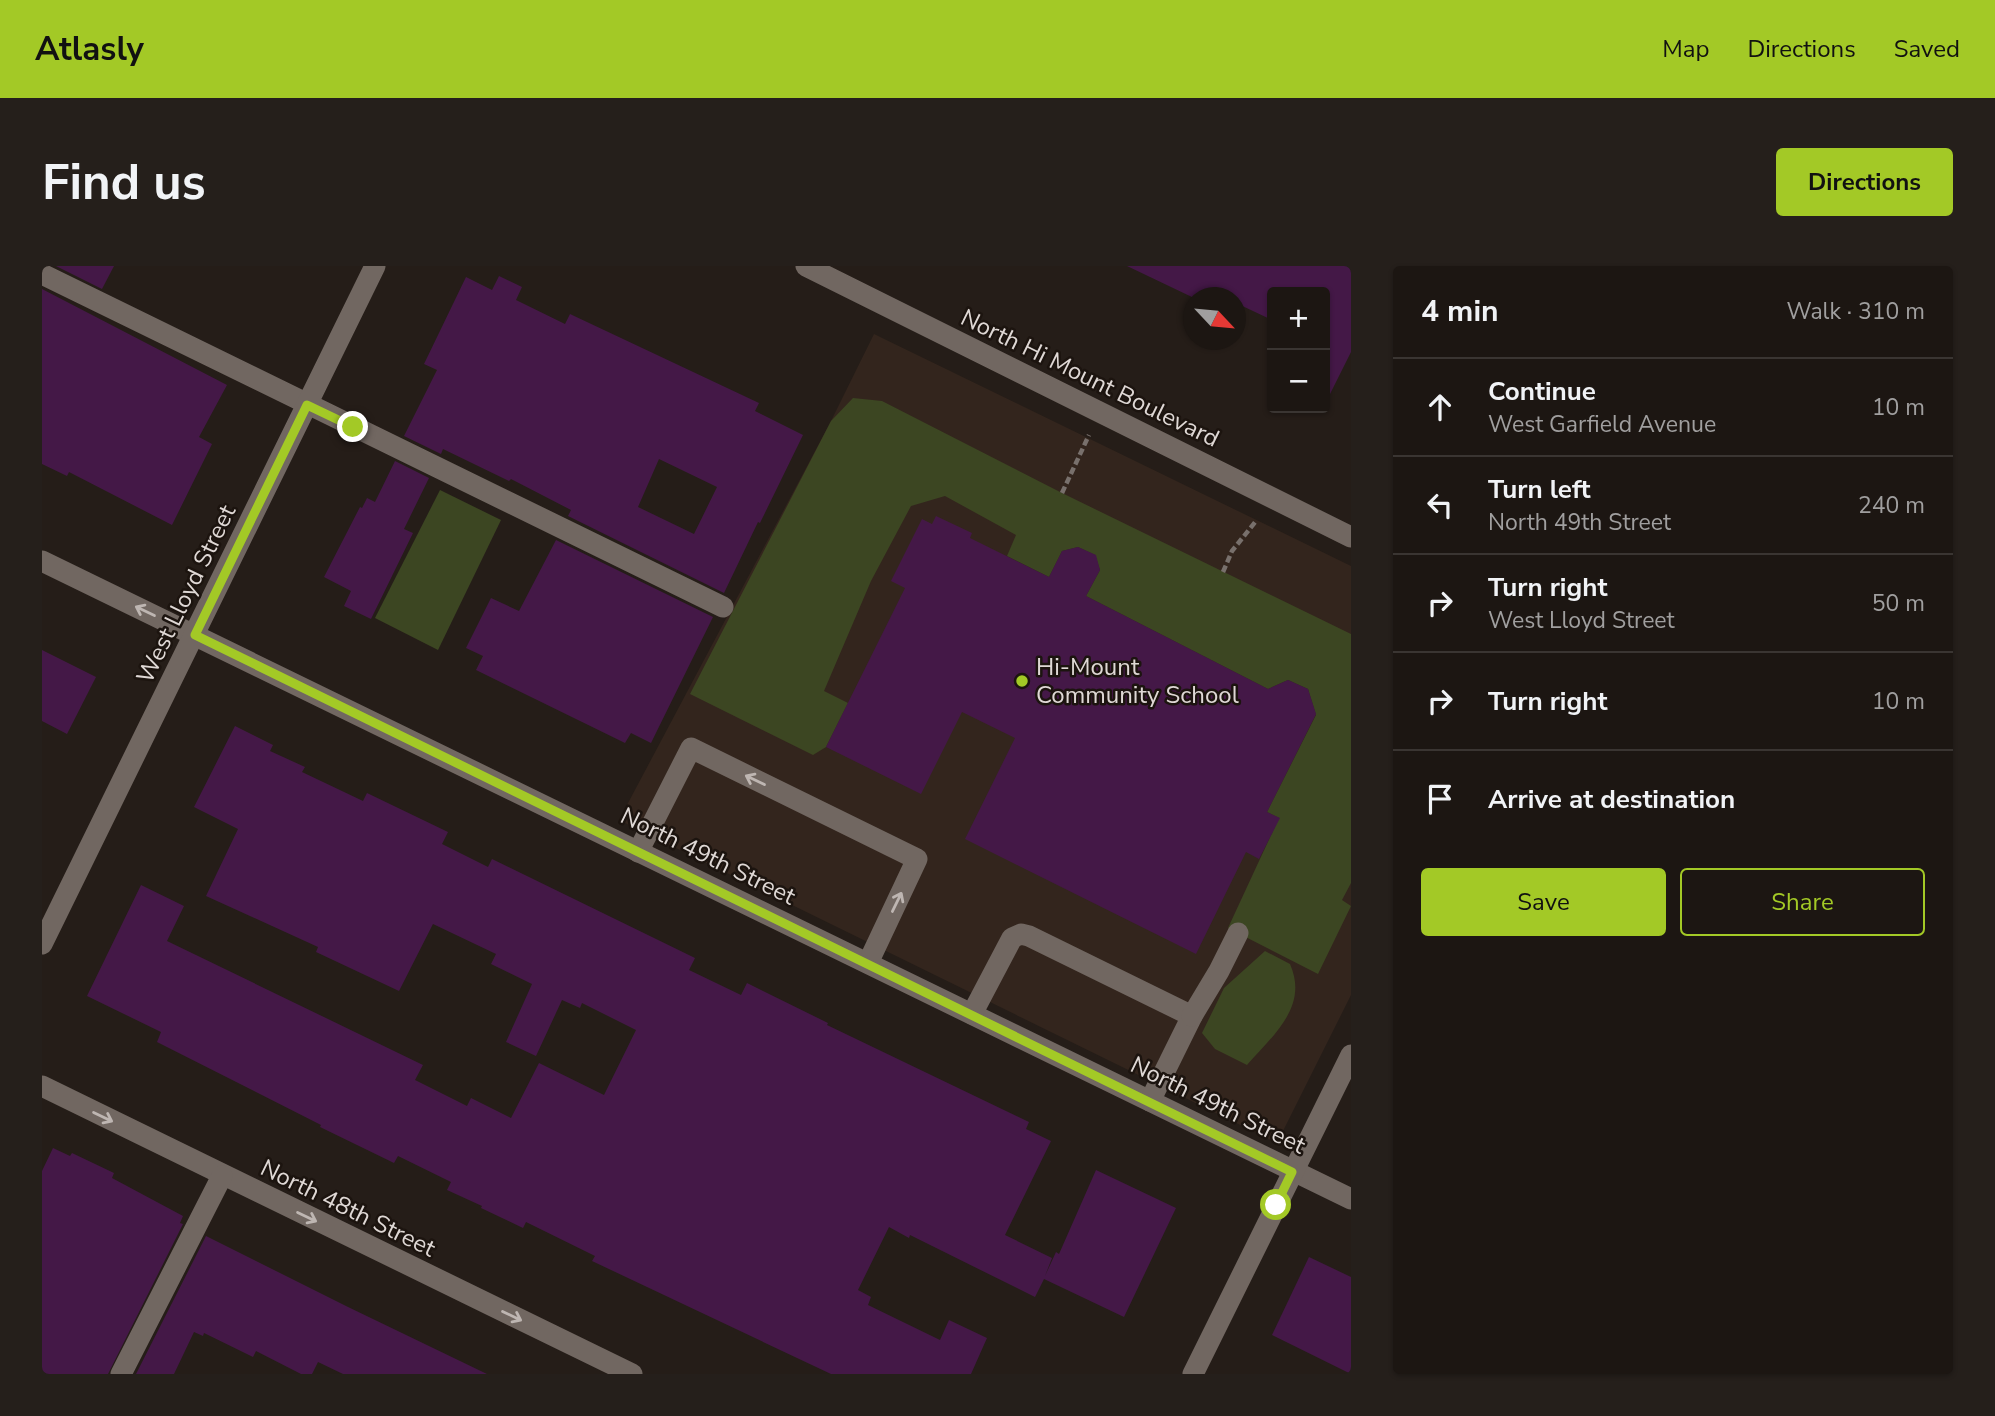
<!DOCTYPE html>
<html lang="en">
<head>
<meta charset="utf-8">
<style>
	:root { --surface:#1c1612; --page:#251f1b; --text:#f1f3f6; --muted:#a09f9f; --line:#3a3532; --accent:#a3c926 }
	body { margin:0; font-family:"Nunito Sans",sans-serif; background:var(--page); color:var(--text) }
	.controls { position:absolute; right:21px; top:21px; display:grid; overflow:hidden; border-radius:7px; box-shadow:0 2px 5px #0004 }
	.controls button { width:63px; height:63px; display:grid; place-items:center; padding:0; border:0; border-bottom:2px solid var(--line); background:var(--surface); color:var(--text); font:35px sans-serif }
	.compass { position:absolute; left:1141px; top:21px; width:63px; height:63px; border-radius:50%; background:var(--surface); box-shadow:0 2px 5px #0004; rotate:116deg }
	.stop { position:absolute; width:21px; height:21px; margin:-16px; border:5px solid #a3c926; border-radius:50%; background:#fff }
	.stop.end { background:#a3c926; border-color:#fff; box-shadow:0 2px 7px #0008 }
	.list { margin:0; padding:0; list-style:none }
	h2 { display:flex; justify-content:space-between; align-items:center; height:91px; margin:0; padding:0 28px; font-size:30px }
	h2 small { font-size:23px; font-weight:400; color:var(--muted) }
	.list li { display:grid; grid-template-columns:46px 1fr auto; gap:21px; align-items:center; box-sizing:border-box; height:98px; padding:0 28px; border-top:2px solid var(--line) }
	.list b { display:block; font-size:26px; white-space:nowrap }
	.list p { margin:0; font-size:23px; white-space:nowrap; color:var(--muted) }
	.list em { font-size:23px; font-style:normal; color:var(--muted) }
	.actions { display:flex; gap:14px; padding:21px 28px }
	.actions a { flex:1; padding:16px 0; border:2px solid var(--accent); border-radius:7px; text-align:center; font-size:24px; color:var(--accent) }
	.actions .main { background:var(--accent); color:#111 }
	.icon { flex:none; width:38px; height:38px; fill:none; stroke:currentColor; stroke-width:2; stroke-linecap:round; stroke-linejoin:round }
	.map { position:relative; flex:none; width:1309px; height:1108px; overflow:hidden; border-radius:7px }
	header { display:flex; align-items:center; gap:42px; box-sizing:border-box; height:98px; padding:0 35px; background:var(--accent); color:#111 }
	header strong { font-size:33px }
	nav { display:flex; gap:38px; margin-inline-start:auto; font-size:24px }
	.intro { display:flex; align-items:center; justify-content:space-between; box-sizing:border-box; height:168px; padding:0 42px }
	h1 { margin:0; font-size:49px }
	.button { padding:18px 32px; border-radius:7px; background:var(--accent); color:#111; font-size:24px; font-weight:700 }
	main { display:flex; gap:42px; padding:0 42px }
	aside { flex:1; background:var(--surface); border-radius:7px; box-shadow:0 2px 5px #0004 }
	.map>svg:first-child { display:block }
</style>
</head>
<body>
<header>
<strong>Atlasly</strong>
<nav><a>Map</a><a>Directions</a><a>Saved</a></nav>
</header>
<div class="intro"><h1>Find us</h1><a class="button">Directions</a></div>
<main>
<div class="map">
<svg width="1309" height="1108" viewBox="0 0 1309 1108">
	<rect width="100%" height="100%" fill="#251d18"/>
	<path fill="#33251d" d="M 832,68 L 1309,300 L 1309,729 L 1235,877 L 577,554 L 789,155 Z"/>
	<g fill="#3c4622">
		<path d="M 811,132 L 840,135 L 1020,227 L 1309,368 L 1309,617 L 1300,634 L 1309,640 L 1276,708 L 1186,662 L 1237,552 L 1225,546 L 1274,449 L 1266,423 L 1246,414 L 1226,423 L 1044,330 L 1058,304 L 1053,289 L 1036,281 L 1020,285 L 1007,311 L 965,290 L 974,269 L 903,230 L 869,240 L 829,315 L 782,425 L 806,437 L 784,481 L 771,489 L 648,428 L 789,155 Z"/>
		<path d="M 398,224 L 459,254 L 396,384 L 333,352 Z"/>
		<path d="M 1223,685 L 1248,698 C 1267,741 1231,769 1205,799 L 1173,783 L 1160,767 L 1182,722 Z"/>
	</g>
	<g fill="#441847" fill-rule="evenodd">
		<path d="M 14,0 L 72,0 L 60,23 Z"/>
		<path d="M 1085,0 L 1309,0 L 1309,86 L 1283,138 L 1283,26 L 1230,26 L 1230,54 L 1194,37 L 1194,32 L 1152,32 Z"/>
		<path d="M 457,10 L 480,21 L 474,34 L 523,58 L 528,48 L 717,137 L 713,145 L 761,169 L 718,257 L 716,256 L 682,327 L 526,250 L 529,244 L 469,213 L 467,215 L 401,183 L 399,188 L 362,170 L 395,104 L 382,98 L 424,11 L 450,24 ZM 617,193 L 675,221 L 652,268 L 596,241 Z"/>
		<path d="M 0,23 L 185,119 L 157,171 L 170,178 L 130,259 L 27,206 L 25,210 L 0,198 Z"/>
		<path d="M 353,195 L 387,212 L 362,263 L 371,267 L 329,353 L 302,340 L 309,325 L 282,311 L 318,241 L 320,242 L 325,232 L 333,236 Z"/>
		<path d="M 894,250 L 930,267 L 928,272 L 1007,311 L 1020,285 L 1036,281 L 1054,289 L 1058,304 L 1044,330 L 1226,423 L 1246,414 L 1266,423 L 1274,448 L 1225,546 L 1238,552 L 1217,593 L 1204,586 L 1154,688 L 923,573 L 973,472 L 920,446 L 879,528 L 784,481 L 863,322 L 849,315 L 880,253 L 890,258 Z"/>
		<path d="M 514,274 L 671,351 L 609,477 L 589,467 L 583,477 L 434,404 L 441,390 L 424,382 L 449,332 L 477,345 Z"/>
		<path d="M 0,384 L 54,411 L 25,468 L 0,455 Z"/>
		<path d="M 193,460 L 231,479 L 228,485 L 263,501 L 260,506 L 321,535 L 325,527 L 406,566 L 400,578 L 446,601 L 450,593 L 653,692 L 647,704 L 699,729 L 705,717 L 786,757 L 785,759 L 987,856 L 984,863 L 1009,875 L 963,969 L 1010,992 L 1003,1010 L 1014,986 L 1017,988 L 1054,904 L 1134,942 L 1082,1051 L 1002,1013 L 993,1031 L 868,969 L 867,972 L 847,961 L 816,1024 L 829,1031 L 826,1039 L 898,1074 L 907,1054 L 945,1072 L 929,1108 L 789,1108 L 550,995 L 553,990 L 484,956 L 481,962 L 439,942 L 440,940 L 405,924 L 409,916 L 356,890 L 352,897 L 278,861 L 279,859 L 115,776 L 119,766 L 45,730 L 99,619 L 142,640 L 125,675 L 381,799 L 373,814 L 425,840 L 429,832 L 469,852 L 497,797 L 562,829 L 594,764 L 540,737 L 538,742 L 520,734 L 494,790 L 464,776 L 490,718 L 449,698 L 454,688 L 391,658 L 357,725 L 274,686 L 276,681 L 164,630 L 196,563 L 152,541 Z"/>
		<path d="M 11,882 L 28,890 L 30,887 L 72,907 L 70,912 L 141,950 L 138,957 L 141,958 L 66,1108 L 0,1108 L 0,905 Z"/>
		<path d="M 164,970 L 304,1040 L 445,1108 L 301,1108 L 276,1096 L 270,1108 L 259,1108 L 214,1085 L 211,1091 L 162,1067 L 161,1070 L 152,1066 L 132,1108 L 94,1108 Z"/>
		<path d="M 1267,991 L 1309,1011 L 1309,1108 L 1230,1069 Z"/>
	</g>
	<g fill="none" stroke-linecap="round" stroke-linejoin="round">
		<g stroke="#78706c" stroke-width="4.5" stroke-dasharray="7 3.5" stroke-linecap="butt">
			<path d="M 1020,227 L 1047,169"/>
			<path d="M 1181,306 L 1190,285 L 1214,255"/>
		</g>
		<g stroke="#716761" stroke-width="21">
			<path d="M 764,0 L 1309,271"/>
			<path d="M 0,8 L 681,341"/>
			<path d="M 0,295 L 1309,933"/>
			<path d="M 596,586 L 649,482 L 875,593 L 826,697"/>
			<path d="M 0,678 L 333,0"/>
			<path d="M 930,748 L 970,672 L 979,668 L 987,670 L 1150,750 L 1108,835"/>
			<path d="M 1150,750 L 1177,705 L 1196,667"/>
			<path d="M 0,820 L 590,1108"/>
			<path d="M 79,1108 L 180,910"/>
			<path d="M 1151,1108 L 1309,789"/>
		</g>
	</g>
	<defs><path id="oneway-shaft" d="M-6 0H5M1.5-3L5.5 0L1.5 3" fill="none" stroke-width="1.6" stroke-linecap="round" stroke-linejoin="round" transform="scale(1.75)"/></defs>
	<g stroke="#beb6b2">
		<use href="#oneway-shaft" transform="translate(103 345) rotate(-154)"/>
		<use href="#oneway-shaft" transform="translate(713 514) rotate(-154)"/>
		<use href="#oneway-shaft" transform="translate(855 636) rotate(-64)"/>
		<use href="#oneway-shaft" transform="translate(61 851) rotate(26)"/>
		<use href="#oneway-shaft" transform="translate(265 951) rotate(26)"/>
		<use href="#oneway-shaft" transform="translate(470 1050) rotate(26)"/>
	</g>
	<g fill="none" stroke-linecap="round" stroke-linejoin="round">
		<path stroke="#a3c926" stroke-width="9" d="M 311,161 L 265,139 L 153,369 L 1250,906 L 1234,939"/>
	</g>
	<circle fill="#a3c926" stroke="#1c140f" stroke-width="2.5" cx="980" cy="415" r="7"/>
	<g text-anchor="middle" stroke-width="5" stroke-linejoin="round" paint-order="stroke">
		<g font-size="24" fill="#dfd8d5" stroke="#1c140f">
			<text transform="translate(1048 112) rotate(26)" y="8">North Hi Mount Boulevard</text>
			<text transform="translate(144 328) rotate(-64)" y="8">West Lloyd Street</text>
			<text transform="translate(666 590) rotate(26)" y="8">North 49th Street</text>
			<text transform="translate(1176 839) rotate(26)" y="8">North 49th Street</text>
			<text transform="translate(306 942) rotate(26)" y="8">North 48th Street</text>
		</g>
		<g font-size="24" fill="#dfd8d5" stroke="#1c140f" text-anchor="start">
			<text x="994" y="409">Hi-Mount<tspan x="994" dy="28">Community School</tspan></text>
		</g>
	</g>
</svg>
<div class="controls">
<button>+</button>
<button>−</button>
</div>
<svg class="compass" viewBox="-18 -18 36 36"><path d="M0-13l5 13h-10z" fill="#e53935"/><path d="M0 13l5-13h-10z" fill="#a09f9f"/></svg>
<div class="stop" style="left:1234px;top:939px"></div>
<div class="stop end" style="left:311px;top:161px"></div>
</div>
<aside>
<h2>4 min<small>Walk · 310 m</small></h2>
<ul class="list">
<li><svg class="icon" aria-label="ahead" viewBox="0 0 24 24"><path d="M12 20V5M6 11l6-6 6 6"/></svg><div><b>Continue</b><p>West Garfield Avenue</p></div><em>10 m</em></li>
<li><svg class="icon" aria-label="left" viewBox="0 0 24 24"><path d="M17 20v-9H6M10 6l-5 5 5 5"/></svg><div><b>Turn left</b><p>North 49th Street</p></div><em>240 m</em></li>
<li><svg class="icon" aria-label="right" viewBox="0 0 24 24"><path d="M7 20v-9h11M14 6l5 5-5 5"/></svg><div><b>Turn right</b><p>West Lloyd Street</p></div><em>50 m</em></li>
<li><svg class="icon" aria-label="right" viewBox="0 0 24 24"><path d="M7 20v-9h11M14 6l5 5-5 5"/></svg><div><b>Turn right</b></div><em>10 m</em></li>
<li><svg class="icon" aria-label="arrive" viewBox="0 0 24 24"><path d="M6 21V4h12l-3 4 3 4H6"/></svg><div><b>Arrive at destination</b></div></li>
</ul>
<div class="actions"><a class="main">Save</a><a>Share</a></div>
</aside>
</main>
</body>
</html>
